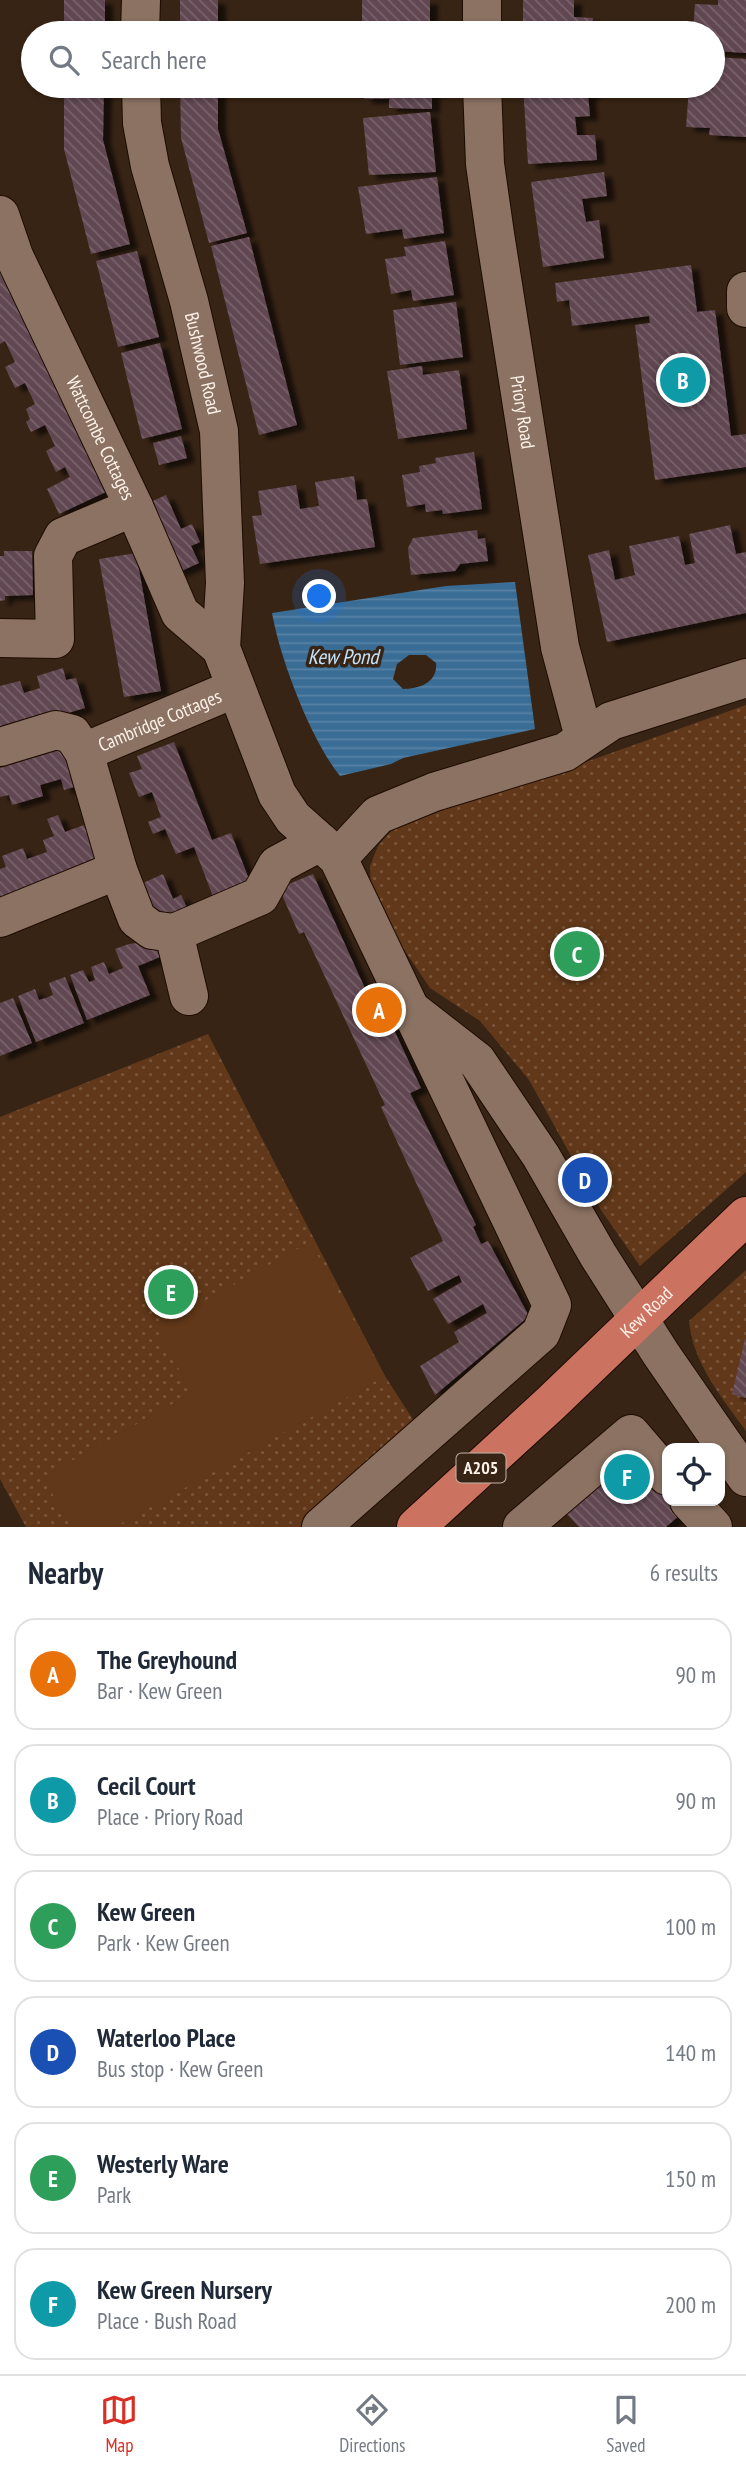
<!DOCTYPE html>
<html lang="en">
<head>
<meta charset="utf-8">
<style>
	:root { --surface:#fff; --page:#f6f6f7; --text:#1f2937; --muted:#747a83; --line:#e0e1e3; --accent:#d93025 }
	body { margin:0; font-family:"PT Sans Narrow",sans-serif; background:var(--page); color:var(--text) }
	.controls { position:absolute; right:21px; bottom:21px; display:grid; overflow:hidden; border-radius:14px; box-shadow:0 2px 5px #0004 }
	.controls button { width:63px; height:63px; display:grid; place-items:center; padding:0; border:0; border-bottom:2px solid var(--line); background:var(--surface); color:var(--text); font:35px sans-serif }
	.you { position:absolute; left:320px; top:597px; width:24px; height:24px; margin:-18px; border:5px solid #fff; border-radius:50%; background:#1a73e8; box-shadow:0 0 0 10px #1a73e833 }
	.badge { display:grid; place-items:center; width:46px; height:46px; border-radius:50%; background:var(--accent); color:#fff; font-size:23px; font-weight:700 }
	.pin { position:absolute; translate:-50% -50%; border:4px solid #fff; box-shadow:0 2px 7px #0006 }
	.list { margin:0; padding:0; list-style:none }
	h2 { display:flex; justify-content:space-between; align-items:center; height:91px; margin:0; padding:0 28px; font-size:30px }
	h2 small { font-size:23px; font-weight:400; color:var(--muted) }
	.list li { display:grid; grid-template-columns:46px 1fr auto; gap:21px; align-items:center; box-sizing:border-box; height:112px; margin:0 14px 14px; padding:0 14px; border:2px solid var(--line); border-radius:21px }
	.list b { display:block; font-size:26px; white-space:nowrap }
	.list p { margin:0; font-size:23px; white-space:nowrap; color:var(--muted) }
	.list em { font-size:23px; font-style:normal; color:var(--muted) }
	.icon { flex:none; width:38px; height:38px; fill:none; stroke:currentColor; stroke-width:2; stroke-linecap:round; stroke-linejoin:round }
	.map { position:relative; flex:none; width:746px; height:1527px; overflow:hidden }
	.search { position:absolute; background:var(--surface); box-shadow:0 2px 5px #0004; left:21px; right:21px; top:21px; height:77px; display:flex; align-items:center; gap:18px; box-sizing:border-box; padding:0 24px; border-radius:38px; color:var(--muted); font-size:26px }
	.sheet { height:847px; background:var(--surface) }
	nav { display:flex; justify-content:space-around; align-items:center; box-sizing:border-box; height:98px; border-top:2px solid var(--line); background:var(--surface); font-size:19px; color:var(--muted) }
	nav a { display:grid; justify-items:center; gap:4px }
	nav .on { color:var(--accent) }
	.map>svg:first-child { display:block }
</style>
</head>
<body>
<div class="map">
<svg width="746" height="1527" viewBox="0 0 746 1527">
	<defs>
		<pattern id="green-dots" width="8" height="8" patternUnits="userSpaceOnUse" patternTransform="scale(1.75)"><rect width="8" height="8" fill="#613819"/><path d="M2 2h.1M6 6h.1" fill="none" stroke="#79553b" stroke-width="1.8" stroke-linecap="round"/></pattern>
		<pattern id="water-rules" width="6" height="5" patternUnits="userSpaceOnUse" patternTransform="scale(1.75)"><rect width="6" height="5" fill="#396d95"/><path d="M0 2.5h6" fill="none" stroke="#5782a4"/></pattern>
		<pattern id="building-back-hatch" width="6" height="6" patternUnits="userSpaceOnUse" patternTransform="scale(1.75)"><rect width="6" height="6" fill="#614751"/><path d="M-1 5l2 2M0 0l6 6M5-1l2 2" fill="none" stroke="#79626a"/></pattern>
		<filter id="shadow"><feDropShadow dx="8" dy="4.5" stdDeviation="2" flood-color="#0009"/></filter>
	</defs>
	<rect width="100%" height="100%" fill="#382415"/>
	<g fill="url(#green-dots)">
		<path d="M 746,705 L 746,1172 L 640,1266 L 601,1210 L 529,1080 L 480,1021 L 430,988 L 384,920 L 371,889 L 370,866 L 378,846 L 394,828 L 421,812 L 586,762 Z"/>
		<path d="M 208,1034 L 385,1376 L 419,1429 L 306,1527 L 26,1527 L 0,1479 L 0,1117 Z"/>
		<path d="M 746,1270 L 746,1431 C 722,1398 693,1363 689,1321 Z"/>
	</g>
	<path fill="#613819" d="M 310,1242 L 385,1376 L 115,1527 L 71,1527 L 43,1477 L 192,1393 L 156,1328 Z"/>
	<path fill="url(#water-rules)" fill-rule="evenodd" d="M 515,582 L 535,729 L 403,758 L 391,764 L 340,776 C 311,740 280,659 272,613 L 446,586 ZM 409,655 L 426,655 L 436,663 C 438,683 419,689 403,689 L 393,679 L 397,664 Z"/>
	<g fill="url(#building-back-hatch)" filter="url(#shadow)">
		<rect x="64" y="0" width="41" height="33"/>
		<rect x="180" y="0" width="38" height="33"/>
		<rect x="362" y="0" width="68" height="33"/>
		<path d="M 523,0 L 574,0 L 574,17 L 593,18 L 592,33 L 523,33 Z"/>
		<path d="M 718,0 L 746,0 L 746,53 L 715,51 L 713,33 L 693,33 L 695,4 L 718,5 Z"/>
		<path d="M 713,57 L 746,59 L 746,137 L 709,135 L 710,128 L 686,127 L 689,88 L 713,89 Z"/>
		<path d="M 64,86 L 104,86 L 103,140 L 130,244 L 91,254 L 64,149 Z"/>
		<path d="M 180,86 L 218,86 L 218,129 L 247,233 L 209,243 L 181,138 Z"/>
		<path d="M 364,86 L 432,86 L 432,109 L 389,108 L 389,99 L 364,99 Z"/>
		<path d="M 523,86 L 592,86 L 592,95 L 588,95 L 590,116 L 575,117 L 577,135 L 595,135 L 597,160 L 528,164 Z"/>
		<path d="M 430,112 L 436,172 L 369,175 L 363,118 Z"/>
		<path d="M 604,172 L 607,196 L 582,199 L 586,222 L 599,220 L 604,258 L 543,267 L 531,182 Z"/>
		<path d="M 437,177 L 444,233 L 404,239 L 402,229 L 366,234 L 358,187 Z"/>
		<path d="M 249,237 L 297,425 L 259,435 L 211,246 Z"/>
		<path d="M 445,241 L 454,295 L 413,301 L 411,290 L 391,294 L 385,259 L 406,256 L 404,247 Z"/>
		<path d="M 137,251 L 159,337 L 118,347 L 96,261 Z"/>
		<path d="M 0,260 L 110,490 L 59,514 L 47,489 L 70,477 L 65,467 L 56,472 L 46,451 L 55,446 L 45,425 L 31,432 L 26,422 L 30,419 L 26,409 L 35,404 L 25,383 L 15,388 L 5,367 L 15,362 L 5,341 L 0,344 Z"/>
		<path d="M 691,265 L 697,312 L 715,310 L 731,436 L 746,434 L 746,467 L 655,480 L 635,325 L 650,323 L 649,316 L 572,326 L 569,300 L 557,302 L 555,283 Z"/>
		<path d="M 456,302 L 463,357 L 400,365 L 393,310 Z"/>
		<path d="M 160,343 L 182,429 L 142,439 L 121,353 Z"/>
		<path d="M 422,366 L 423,375 L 459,370 L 467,429 L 398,439 L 387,371 Z"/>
		<path d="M 181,436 L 187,458 L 159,465 L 153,443 Z"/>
		<path d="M 474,452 L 482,509 L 443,514 L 442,510 L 426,512 L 425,504 L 407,507 L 402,475 L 420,472 L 419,466 L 436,463 L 435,458 Z"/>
		<path d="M 354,476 L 357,500 L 367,499 L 375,547 L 260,564 L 252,516 L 262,515 L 258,491 L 296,485 L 300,509 L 319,506 L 315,482 Z"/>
		<path d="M 166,495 L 181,529 L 192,524 L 200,542 L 191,546 L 199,563 L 177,573 L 146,504 Z"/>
		<path d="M 730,525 L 736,554 L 746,552 L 746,613 L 607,642 L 588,555 L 609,550 L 615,580 L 635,575 L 629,546 L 679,536 L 685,565 L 695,563 L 689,534 Z"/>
		<path d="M 477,530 L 478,539 L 485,538 L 488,561 L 460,564 L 455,571 L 411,575 L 408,548 L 413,538 Z"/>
		<path d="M 4,551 L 32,551 L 33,595 L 5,596 L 5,600 L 0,601 L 0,556 L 4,556 Z"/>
		<path d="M 136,553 L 161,691 L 124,697 L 99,559 Z"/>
		<path d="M 63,668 L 66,680 L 76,678 L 85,708 L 0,733 L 0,686 L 20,681 L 24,693 L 40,688 L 37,676 Z"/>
		<path d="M 174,742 L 212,840 L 231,833 L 254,892 L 217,907 L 194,847 L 176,854 L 165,829 L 153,834 L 148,822 L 161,817 L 152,792 L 139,797 L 129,773 L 142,769 L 137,756 Z"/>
		<path d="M 63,749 L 74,787 L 64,790 L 61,779 L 40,785 L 43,796 L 12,805 L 9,795 L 0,797 L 0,768 Z"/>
		<path d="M 58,815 L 65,832 L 84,825 L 100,865 L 0,902 L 0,869 L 6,867 L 2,856 L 23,848 L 27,859 L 47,852 L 43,840 L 54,836 L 47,819 Z"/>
		<path d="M 163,874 L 173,899 L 181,895 L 190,914 L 157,920 L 141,884 Z"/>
		<path d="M 313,874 L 368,995 L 376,991 L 421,1088 L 410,1093 L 476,1225 L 473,1227 L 481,1244 L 488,1241 L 529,1316 L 435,1395 L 420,1366 L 459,1342 L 454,1332 L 487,1313 L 483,1304 L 448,1324 L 433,1299 L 462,1282 L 459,1275 L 428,1291 L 410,1258 L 443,1241 L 381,1107 L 385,1105 L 304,932 L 299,934 L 279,888 Z"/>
		<path d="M 161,940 L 165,955 L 138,966 L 150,995 L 87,1020 L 70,975 L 83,970 L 89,982 L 95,980 L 91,967 L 104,962 L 109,974 L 123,968 L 115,949 L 129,944 Z"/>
		<path d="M 65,977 L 84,1023 L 36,1042 L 18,996 L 35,989 L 39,1000 L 46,998 L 53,995 L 49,983 Z"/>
		<path d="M 13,998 L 32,1043 L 0,1056 L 0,1003 Z"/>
		<path d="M 745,1339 L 746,1339 L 746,1398 L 732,1394 Z"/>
		<path d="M 630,1455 L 681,1514 L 666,1527 L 579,1527 L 565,1512 Z"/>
	</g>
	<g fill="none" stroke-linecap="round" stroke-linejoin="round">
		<g stroke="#1e0c02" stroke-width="40">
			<g id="minor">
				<path d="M 140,33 L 141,0"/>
				<path d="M 482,33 L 482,0"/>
				<path id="s1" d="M 141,86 L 142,123 L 150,166 L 189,301 L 219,431 L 225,583 L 221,648 L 277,794 L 293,818 L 338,858 L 552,1305 L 541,1333 L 321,1527"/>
				<path id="s2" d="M 482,86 L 485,164 L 495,234 L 560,647 L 584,737"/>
				<path id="s3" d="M 0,215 L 14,256 L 134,507 L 180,613 L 221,648"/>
				<path d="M 746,291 L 746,308"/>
				<path d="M 0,638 L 55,639 L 53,556 L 63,537 L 134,507"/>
				<path d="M 0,747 L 56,730 L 72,734 L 84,752 L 118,870 L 137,919 L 152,930 L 174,933 L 260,896 L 277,865 L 320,842"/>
				<path id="s4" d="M 84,752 L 236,688"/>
				<path d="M 338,858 L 378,815 L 434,792 L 565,752 L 611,721 L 746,678"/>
				<path d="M 0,918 L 118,870"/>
				<path d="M 174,933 L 189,996"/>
				<path d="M 414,1012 L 477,1061 L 541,1156 L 598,1255 L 661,1354 L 746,1477"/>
				<path d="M 689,1501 L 713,1527"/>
				<path d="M 522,1527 L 631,1434 L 667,1476"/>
			</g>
		</g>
		<g stroke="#1e0c02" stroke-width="40">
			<g id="highway">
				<path id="s5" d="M 416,1527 L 550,1404 L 746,1216"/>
			</g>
		</g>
		<use href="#minor" stroke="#8b7262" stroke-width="38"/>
		<use href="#highway" stroke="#cc7260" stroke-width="38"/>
	</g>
	<g text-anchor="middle" stroke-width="7" stroke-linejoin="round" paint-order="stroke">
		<rect fill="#382415" stroke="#c2b4aa" stroke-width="2" x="456.5" y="1453.5" width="49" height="29" rx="5"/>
		<g font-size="18" font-weight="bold" fill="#fdf2ea">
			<text x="481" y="1474">A205</text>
		</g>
		<g font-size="19" fill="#fdf2ea" stroke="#382415">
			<text dy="7" stroke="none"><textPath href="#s1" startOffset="285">Bushwood Road</textPath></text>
			<text dy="7" stroke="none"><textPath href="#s2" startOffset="329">Priory Road</textPath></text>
			<text dy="7" stroke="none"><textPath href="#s3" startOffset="245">Wattcombe Cottages</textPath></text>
			<text dy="7" stroke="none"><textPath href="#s4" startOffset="82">Cambridge Cottages</textPath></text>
			<text dy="7" stroke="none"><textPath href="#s5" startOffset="315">Kew Road</textPath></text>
		</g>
		<g font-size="21" font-style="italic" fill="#c5e2fb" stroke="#382415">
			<text x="343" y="664">Kew Pond</text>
		</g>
	</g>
</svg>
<div class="controls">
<button><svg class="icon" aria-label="locate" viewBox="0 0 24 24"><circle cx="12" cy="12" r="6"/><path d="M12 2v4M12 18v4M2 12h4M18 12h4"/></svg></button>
</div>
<div class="you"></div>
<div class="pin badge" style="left:379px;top:1010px;background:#e8710a">A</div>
<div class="pin badge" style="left:683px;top:380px;background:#0f9aa8">B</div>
<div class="pin badge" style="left:577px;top:954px;background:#2e9e5b">C</div>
<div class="pin badge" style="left:585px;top:1180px;background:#1a4fb4">D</div>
<div class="pin badge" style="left:171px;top:1292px;background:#2e9e5b">E</div>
<div class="pin badge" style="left:627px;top:1477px;background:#0f9aa8">F</div>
<div class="search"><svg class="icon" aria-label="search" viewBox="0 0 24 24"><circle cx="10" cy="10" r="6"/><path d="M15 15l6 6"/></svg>Search here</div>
</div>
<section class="sheet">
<h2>Nearby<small>6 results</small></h2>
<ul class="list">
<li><span class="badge" style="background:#e8710a">A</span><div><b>The Greyhound</b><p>Bar · Kew Green</p></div><em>90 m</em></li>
<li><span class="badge" style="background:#0f9aa8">B</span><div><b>Cecil Court</b><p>Place · Priory Road</p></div><em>90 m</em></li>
<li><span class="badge" style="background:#2e9e5b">C</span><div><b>Kew Green</b><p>Park · Kew Green</p></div><em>100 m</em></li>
<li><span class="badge" style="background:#1a4fb4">D</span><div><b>Waterloo Place</b><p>Bus stop · Kew Green</p></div><em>140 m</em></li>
<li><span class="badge" style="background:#2e9e5b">E</span><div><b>Westerly Ware</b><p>Park</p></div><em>150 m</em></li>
<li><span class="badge" style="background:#0f9aa8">F</span><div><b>Kew Green Nursery</b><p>Place · Bush Road</p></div><em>200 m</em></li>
</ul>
</section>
<nav>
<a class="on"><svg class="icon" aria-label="map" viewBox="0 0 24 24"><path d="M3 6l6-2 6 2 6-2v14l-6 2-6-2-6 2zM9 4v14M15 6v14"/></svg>Map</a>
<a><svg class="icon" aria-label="directions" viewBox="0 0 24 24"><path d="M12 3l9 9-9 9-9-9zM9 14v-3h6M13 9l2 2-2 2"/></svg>Directions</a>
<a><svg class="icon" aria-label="saved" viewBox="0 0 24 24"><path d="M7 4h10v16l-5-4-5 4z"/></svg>Saved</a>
</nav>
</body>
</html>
